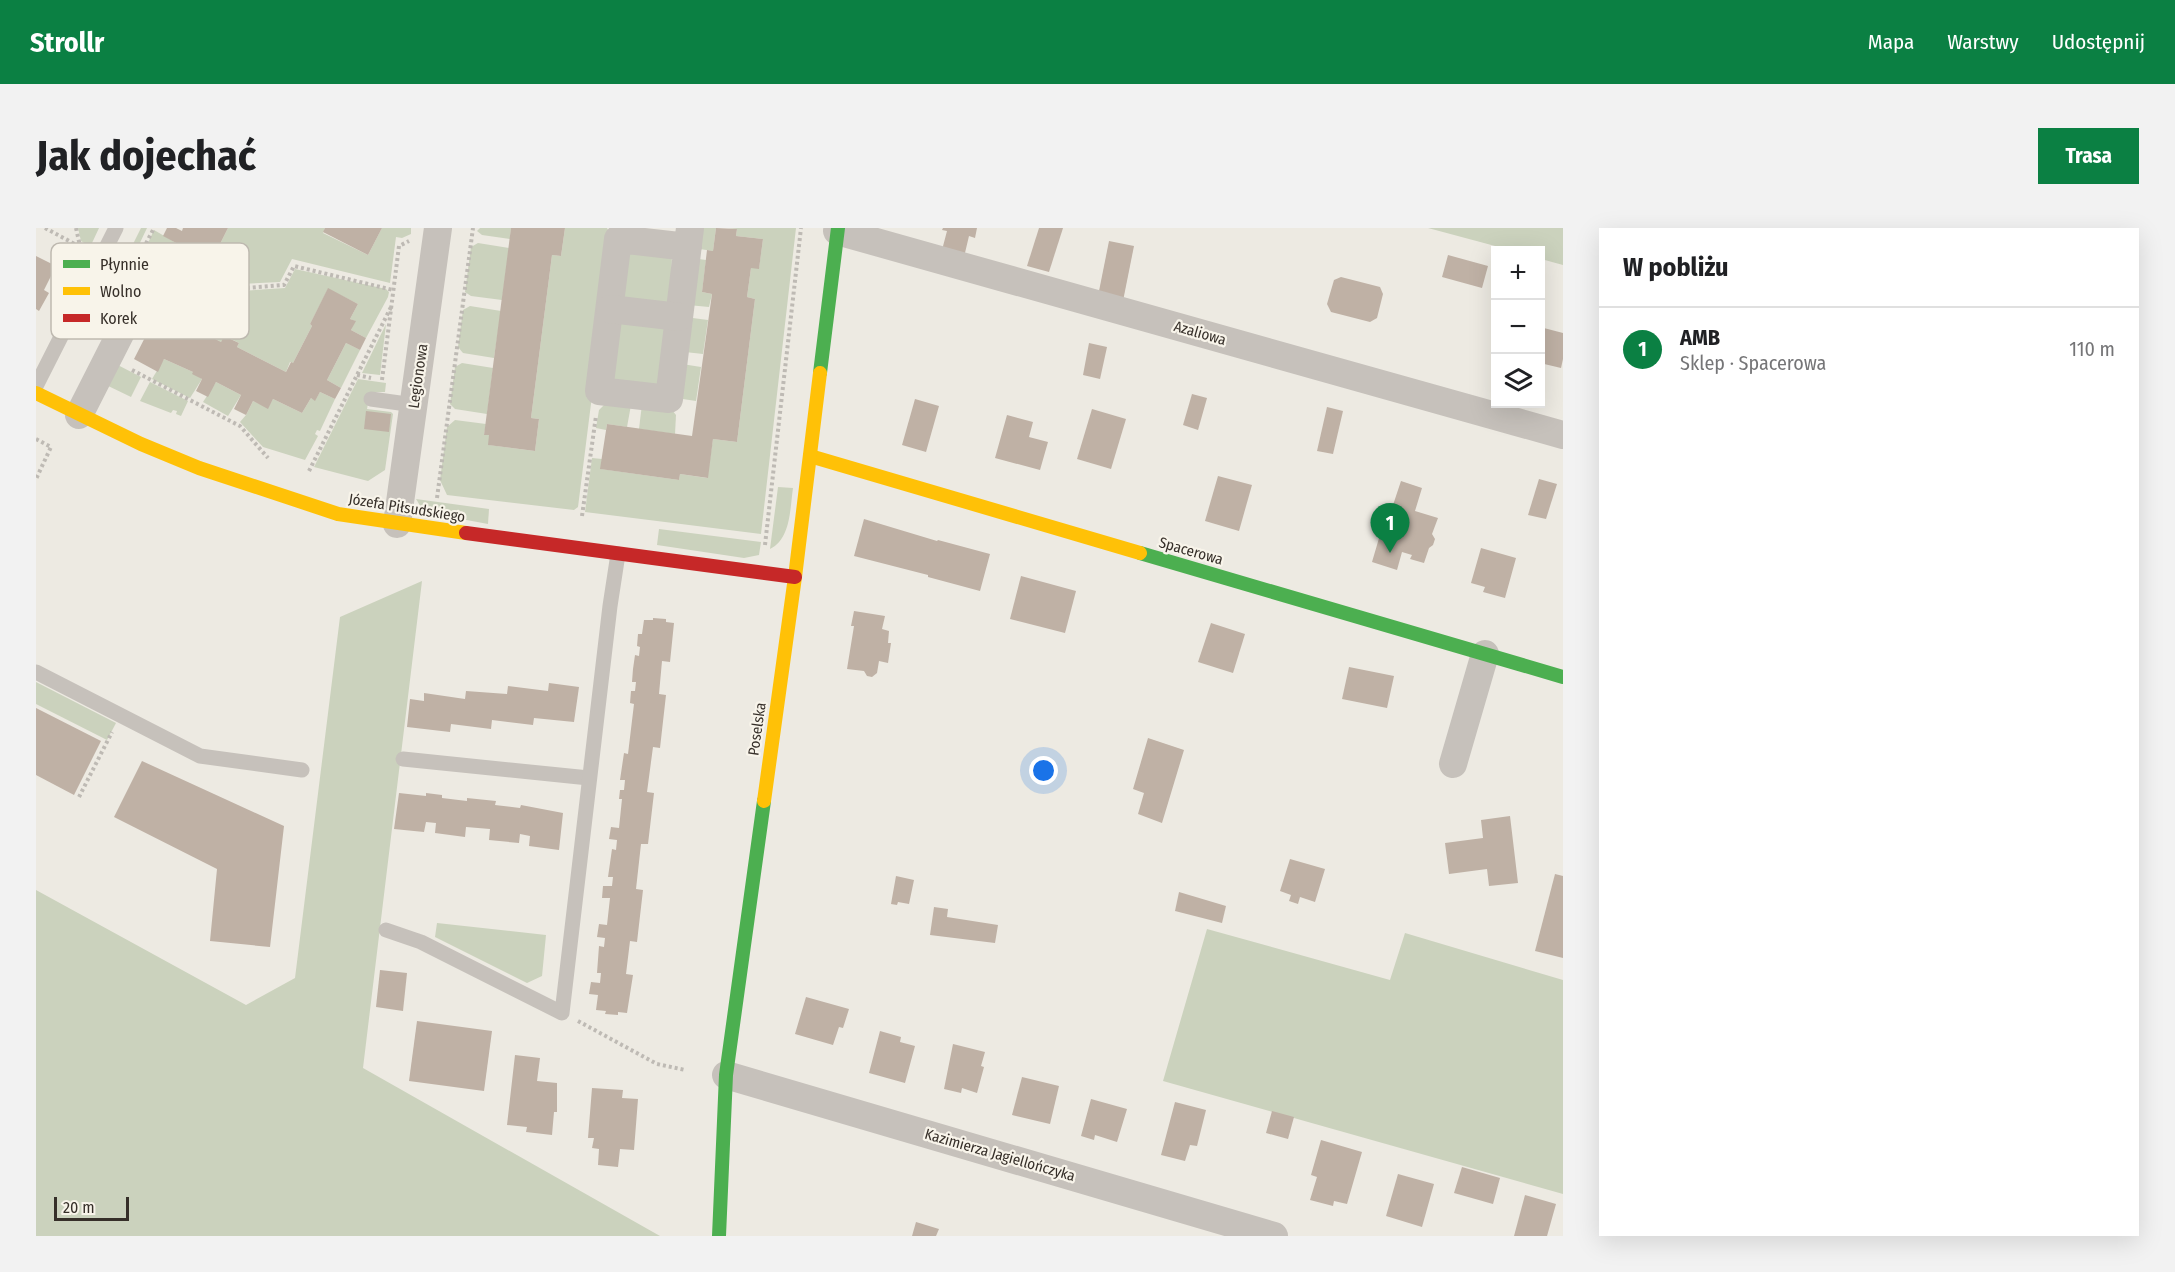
<!DOCTYPE html>
<html lang="pl">
<head>
<meta charset="utf-8">
<style>
	:root { --surface:#fff; --page:#f2f2f2; --text:#202124; --muted:#757577; --line:#e0e0e0; --accent:#0b8043 }
	body { margin:0; font-family:"Fira Sans Condensed",sans-serif; background:var(--page); color:var(--text) }
	.controls { position:absolute; right:18px; top:18px; display:grid; overflow:hidden; border-radius:0px; box-shadow:0 6px 24px #0002 }
	.controls button { width:54px; height:54px; display:grid; place-items:center; padding:0; border:0; border-bottom:2px solid var(--line); background:var(--surface); color:var(--text); font:30px sans-serif }
	.scale { position:absolute; left:18px; bottom:15px; width:75px; box-sizing:border-box; padding-left:6px; border:3px solid #362f29; border-top:0; font-size:16px; line-height:21px; white-space:nowrap; color:#362f29; -webkit-text-stroke:4px #f8f4ea; paint-order:stroke }
	.you { position:absolute; left:1008px; top:543px; width:21px; height:21px; margin:-15px; border:4px solid #fff; border-radius:50%; background:#1a73e8; box-shadow:0 0 0 9px #1a73e833 }
	.badge { display:grid; place-items:center; width:39px; height:39px; border-radius:50%; background:var(--accent); color:#fff; font-size:20px; font-weight:700 }
	.pin { position:absolute; translate:-50% -50px; filter:drop-shadow(0 2px 3px #0008) }
	.pin::after { content:''; position:absolute; top:32px; width:21px; height:18px; background:inherit; clip-path:polygon(0 0,100% 0,50% 100%) }
	.list { margin:0; padding:0; list-style:none }
	h2 { display:flex; justify-content:space-between; align-items:center; height:78px; margin:0; padding:0 24px; font-size:26px }
	h2 small { font-size:20px; font-weight:400; color:var(--muted) }
	.list li { display:grid; grid-template-columns:39px 1fr auto; gap:18px; align-items:center; box-sizing:border-box; height:84px; padding:0 24px; border-top:2px solid var(--line) }
	.list b { display:block; font-size:22px; white-space:nowrap }
	.list p { margin:0; font-size:20px; white-space:nowrap; color:var(--muted) }
	.list em { font-size:20px; font-style:normal; color:var(--muted) }
	.icon { flex:none; width:33px; height:33px; fill:none; stroke:currentColor; stroke-width:2; stroke-linecap:round; stroke-linejoin:round }
	.map { position:relative; flex:none; width:1527px; height:1008px; overflow:hidden; border-radius:0px }
	header { display:flex; align-items:center; gap:36px; box-sizing:border-box; height:84px; padding:0 30px; background:var(--accent); color:#fff }
	header strong { font-size:28px }
	nav { display:flex; gap:33px; margin-inline-start:auto; font-size:21px }
	.intro { display:flex; align-items:center; justify-content:space-between; box-sizing:border-box; height:144px; padding:0 36px }
	h1 { margin:0; font-size:42px }
	.button { padding:15px 27px; border-radius:0px; background:var(--accent); color:#fff; font-size:21px; font-weight:700 }
	main { display:flex; gap:36px; padding:0 36px }
	aside { flex:1; background:var(--surface); border-radius:0px; box-shadow:0 6px 24px #0002 }
	.map>svg:first-child { display:block }
</style>
</head>
<body>
<header>
<strong>Strollr</strong>
<nav><a>Mapa</a><a>Warstwy</a><a>Udostępnij</a></nav>
</header>
<div class="intro"><h1>Jak dojechać</h1><a class="button">Trasa</a></div>
<main>
<div class="map">
<svg width="1527" height="1008" viewBox="0 0 1527 1008">
	<rect width="100%" height="100%" fill="#edeae2"/>
	<g fill="#cbd2bd">
		<path d="M 42,0 L 63,0 L 56,15 L 50,16 L 45,13 Z"/>
		<path d="M 105,0 L 111,0 L 101,21 L 102,53 L 86,45 L 64,89 L 58,86 L 76,52 L 61,45 L 74,20 L 91,28 Z"/>
		<path d="M 192,0 L 289,0 L 287,5 L 332,27 L 346,0 L 375,0 L 375,6 L 366,10 L 360,9 L 354,55 L 256,31 L 244,54 L 164,58 L 170,45 L 173,46 L 177,37 L 181,39 L 188,24 L 182,20 Z"/>
		<path d="M 444,0 L 475,0 L 474,11 L 446,7 L 441,3 Z"/>
		<path d="M 529,0 L 571,0 L 576,9 L 542,279 L 538,282 L 411,267 L 404,252 L 411,199 L 419,192 L 450,196 L 448,207 L 453,207 L 453,217 L 499,223 L 503,191 L 495,190 L 516,27 L 525,28 Z"/>
		<path d="M 661,0 L 680,0 L 677,23 L 657,20 Z"/>
		<path d="M 692,0 L 760,0 L 725,306 L 549,284 L 556,230 L 566,231 L 565,241 L 643,252 L 644,246 L 671,250 L 677,211 L 701,214 L 719,71 L 711,69 L 715,40 L 723,40 L 727,11 L 700,8 L 701,1 Z"/>
		<path d="M 1392,0 L 1527,0 L 1527,37 L 1505,31 L 1504,22 L 1474,22 Z"/>
		<path d="M 118,2 L 142,16 L 136,28 L 140,30 L 124,62 L 109,55 L 107,26 Z"/>
		<path d="M 442,15 L 473,20 L 466,72 L 435,68 L 429,64 L 435,19 Z"/>
		<path d="M 585,21 L 636,22 L 635,81 L 583,79 Z"/>
		<path d="M 656,30 L 670,32 L 666,64 L 676,66 L 673,79 L 652,77 Z"/>
		<path d="M 259,41 L 350,61 L 353,64 L 352,69 L 330,110 L 315,102 L 319,93 L 314,91 L 322,76 L 292,61 L 274,96 L 276,98 L 257,135 L 254,134 L 250,144 L 201,119 L 203,115 L 189,108 L 185,114 L 147,94 L 161,66 L 249,60 Z"/>
		<path d="M 434,78 L 465,83 L 458,130 L 427,125 L 422,119 L 427,82 Z"/>
		<path d="M 578,87 L 633,93 L 626,155 L 619,160 L 575,154 Z"/>
		<path d="M 649,89 L 672,92 L 667,126 L 649,124 Z"/>
		<path d="M 350,96 L 344,147 L 326,145 Z"/>
		<path d="M 310,115 L 324,122 L 305,160 L 291,152 Z"/>
		<path d="M 128,131 L 157,144 L 166,151 L 154,170 L 116,151 Z"/>
		<path d="M 74,133 L 105,149 L 95,169 L 64,154 Z"/>
		<path d="M 426,135 L 457,140 L 451,186 L 419,181 L 414,176 L 419,139 Z"/>
		<path d="M 646,136 L 665,139 L 660,173 L 640,170 Z"/>
		<path d="M 322,151 L 350,155 L 349,164 L 334,164 L 331,181 L 355,184 L 357,186 L 349,242 L 332,253 L 278,239 Z"/>
		<path d="M 114,154 L 152,173 L 145,188 L 140,186 L 141,183 L 137,182 L 135,185 L 104,173 Z"/>
		<path d="M 180,154 L 205,167 L 192,188 L 167,174 Z"/>
		<path d="M 284,164 L 299,171 L 284,203 L 281,202 L 279,206 L 282,208 L 269,232 L 227,219 L 204,194 L 210,187 L 217,173 L 232,180 L 237,171 L 266,185 L 275,170 L 279,172 Z"/>
		<path d="M 606,176 L 636,182 L 640,187 L 639,206 L 603,201 Z"/>
		<path d="M 568,177 L 595,177 L 591,199 L 571,196 L 570,202 L 560,200 L 563,182 Z"/>
		<path d="M 742,259 L 757,260 C 754,280 755,311 734,321 Z"/>
		<path d="M 380,271 L 453,281 L 452,296 L 388,284 Z"/>
		<path d="M 623,301 L 725,314 L 723,327 L 708,330 L 621,317 Z"/>
		<path d="M 386,353 L 327,840 L 624,1008 L 0,1008 L 0,662 L 210,777 L 259,750 L 304,389 Z"/>
		<path d="M 0,454 L 80,495 L 71,512 L 0,476 Z"/>
		<path d="M 401,695 L 510,707 L 506,748 L 491,755 L 399,709 Z"/>
		<path d="M 1171,701 L 1354,752 L 1369,705 L 1527,752 L 1527,966 L 1127,853 Z"/>
	</g>
	<g fill="#bfb1a5">
		<path d="M 131,0 L 140,0 L 146,3 L 147,0 L 192,0 L 182,20 L 188,24 L 181,39 L 177,37 L 173,46 L 170,45 L 164,58 L 134,43 L 140,30 L 136,28 L 142,16 L 127,8 Z"/>
		<path d="M 289,0 L 346,0 L 332,27 L 287,4 Z"/>
		<path d="M 475,0 L 529,0 L 525,28 L 516,27 L 495,190 L 503,191 L 499,223 L 452,217 L 453,207 L 448,207 Z"/>
		<path d="M 680,0 L 701,1 L 700,8 L 727,11 L 723,41 L 715,40 L 711,69 L 719,71 L 701,214 L 677,211 L 672,250 L 644,246 L 643,252 L 564,241 L 571,196 L 656,208 L 676,66 L 666,64 L 671,22 L 677,23 Z"/>
		<path d="M 907,0 L 941,0 L 939,10 L 933,8 L 928,29 L 906,22 L 911,3 L 906,2 Z"/>
		<path d="M 1003,0 L 1027,0 L 1013,44 L 991,38 Z"/>
		<path d="M 1073,13 L 1098,18 L 1087,73 L 1062,68 Z"/>
		<path d="M 1412,27 L 1452,38 L 1446,60 L 1406,49 Z"/>
		<path d="M 0,28 L 20,38 L 8,62 L 13,65 L 3,83 L 0,81 Z"/>
		<path d="M 1305,49 L 1344,59 L 1347,66 L 1341,90 L 1334,94 L 1295,84 L 1291,76 L 1298,52 Z"/>
		<path d="M 292,60 L 322,76 L 314,91 L 320,93 L 315,102 L 330,110 L 324,122 L 310,115 L 291,152 L 305,160 L 299,171 L 284,164 L 279,173 L 275,170 L 266,185 L 237,171 L 232,181 L 217,173 L 210,187 L 198,181 L 205,167 L 180,154 L 172,169 L 160,163 L 166,151 L 156,146 L 157,144 L 128,131 L 122,144 L 98,131 L 124,80 L 136,80 L 150,87 L 147,94 L 185,114 L 188,108 L 203,115 L 201,119 L 250,144 L 255,134 L 257,135 L 276,98 L 274,96 Z"/>
		<path d="M 1504,99 L 1527,105 L 1527,131 L 1525,140 L 1504,135 Z"/>
		<path d="M 1053,115 L 1071,119 L 1064,151 L 1047,147 Z"/>
		<path d="M 1156,166 L 1171,170 L 1162,202 L 1147,197 Z"/>
		<path d="M 879,171 L 903,178 L 890,224 L 866,217 Z"/>
		<path d="M 1291,179 L 1307,183 L 1297,226 L 1281,223 Z"/>
		<path d="M 1056,181 L 1090,191 L 1075,241 L 1041,231 Z"/>
		<path d="M 330,183 L 355,186 L 353,204 L 328,201 Z"/>
		<path d="M 971,187 L 997,194 L 993,209 L 1012,214 L 1004,242 L 959,230 Z"/>
		<path d="M 1182,248 L 1216,257 L 1203,303 L 1169,293 Z"/>
		<path d="M 1503,251 L 1521,256 L 1510,291 L 1492,287 Z"/>
		<path d="M 1365,253 L 1386,260 L 1379,283 L 1402,290 L 1396,306 L 1399,311 L 1397,317 L 1393,320 L 1388,335 L 1374,331 L 1376,327 L 1366,324 L 1361,342 L 1336,334 L 1346,300 L 1348,300 L 1352,289 L 1350,289 L 1354,276 L 1357,277 Z"/>
		<path d="M 828,291 L 901,313 L 902,312 L 954,326 L 944,363 L 892,349 L 892,347 L 818,328 Z"/>
		<path d="M 1445,320 L 1480,330 L 1469,370 L 1447,364 L 1449,359 L 1435,355 Z"/>
		<path d="M 985,348 L 1040,363 L 1029,405 L 974,391 Z"/>
		<path d="M 818,383 L 849,388 L 846,401 L 853,403 L 852,415 L 855,415 L 852,435 L 843,433 L 841,445 L 836,449 L 831,448 L 828,443 L 811,441 L 818,398 L 815,398 Z"/>
		<path d="M 617,390 L 630,391 L 630,394 L 638,395 L 634,434 L 626,433 L 623,466 L 630,467 L 624,520 L 617,519 L 611,564 L 618,565 L 612,616 L 605,616 L 600,661 L 607,662 L 601,714 L 594,713 L 590,746 L 597,747 L 591,785 L 582,784 L 582,787 L 569,786 L 570,783 L 560,782 L 562,767 L 553,766 L 555,754 L 564,755 L 565,745 L 561,745 L 563,718 L 568,719 L 569,710 L 561,709 L 563,696 L 571,697 L 574,670 L 566,670 L 567,658 L 576,658 L 577,649 L 572,649 L 576,621 L 580,622 L 581,612 L 573,611 L 575,599 L 583,600 L 586,571 L 583,571 L 584,562 L 588,562 L 589,552 L 584,552 L 588,525 L 592,526 L 598,476 L 594,475 L 595,463 L 599,463 L 600,454 L 596,454 L 597,441 L 599,427 L 603,428 L 604,419 L 601,418 L 602,406 L 606,406 L 608,392 L 617,392 Z"/>
		<path d="M 1175,395 L 1209,406 L 1197,445 L 1162,434 Z"/>
		<path d="M 1313,439 L 1358,448 L 1351,480 L 1306,471 Z"/>
		<path d="M 513,455 L 543,459 L 538,494 L 498,490 L 497,497 L 456,492 L 455,501 L 415,496 L 414,504 L 371,499 L 374,471 L 388,473 L 388,465 L 429,471 L 430,463 L 471,466 L 472,458 L 512,463 Z"/>
		<path d="M 0,480 L 65,513 L 38,567 L 0,547 Z"/>
		<path d="M 1112,510 L 1148,522 L 1126,595 L 1102,586 L 1108,565 L 1097,561 Z"/>
		<path d="M 106,533 L 248,598 L 234,719 L 174,713 L 181,641 L 78,589 Z"/>
		<path d="M 363,565 L 390,568 L 390,565 L 406,567 L 406,570 L 431,573 L 431,570 L 460,573 L 459,577 L 484,580 L 485,577 L 527,585 L 523,622 L 493,618 L 494,608 L 484,606 L 483,615 L 453,612 L 454,601 L 430,599 L 429,609 L 399,605 L 400,595 L 390,594 L 388,604 L 358,601 Z"/>
		<path d="M 1474,588 L 1482,655 L 1453,658 L 1451,641 L 1413,646 L 1409,615 L 1447,610 L 1445,592 Z"/>
		<path d="M 1254,631 L 1289,641 L 1279,674 L 1264,669 L 1262,676 L 1253,673 L 1255,667 L 1244,663 Z"/>
		<path d="M 1519,646 L 1527,648 L 1527,730 L 1499,723 Z"/>
		<path d="M 860,648 L 878,652 L 873,676 L 862,674 L 861,677 L 855,676 Z"/>
		<path d="M 1143,664 L 1190,678 L 1186,695 L 1139,683 Z"/>
		<path d="M 898,679 L 912,681 L 911,689 L 962,697 L 959,715 L 894,707 Z"/>
		<path d="M 344,742 L 371,745 L 367,783 L 340,779 Z"/>
		<path d="M 770,769 L 813,781 L 807,800 L 803,799 L 797,817 L 759,806 Z"/>
		<path d="M 381,793 L 456,803 L 448,863 L 373,853 Z"/>
		<path d="M 844,803 L 865,809 L 864,814 L 879,818 L 869,855 L 833,845 Z"/>
		<path d="M 917,816 L 949,824 L 945,838 L 948,839 L 941,865 L 926,860 L 925,865 L 908,861 Z"/>
		<path d="M 479,827 L 504,830 L 501,853 L 521,855 L 521,884 L 518,884 L 516,907 L 490,904 L 491,899 L 471,897 Z"/>
		<path d="M 986,849 L 1023,858 L 1014,896 L 976,887 Z"/>
		<path d="M 556,860 L 587,862 L 586,870 L 602,871 L 598,922 L 584,921 L 582,939 L 562,937 L 563,921 L 556,920 L 558,910 L 552,910 Z"/>
		<path d="M 1055,871 L 1091,881 L 1081,914 L 1059,907 L 1058,912 L 1045,908 Z"/>
		<path d="M 1139,874 L 1170,882 L 1161,918 L 1154,917 L 1149,933 L 1125,927 Z"/>
		<path d="M 1236,883 L 1258,889 L 1252,911 L 1230,905 Z"/>
		<path d="M 1285,912 L 1326,924 L 1311,976 L 1298,973 L 1297,978 L 1274,972 L 1281,949 L 1275,947 Z"/>
		<path d="M 1426,939 L 1464,950 L 1457,976 L 1418,965 Z"/>
		<path d="M 1362,946 L 1398,956 L 1386,999 L 1350,988 Z"/>
		<path d="M 1489,967 L 1520,976 L 1511,1008 L 1478,1008 Z"/>
		<path d="M 880,994 L 903,1001 L 900,1008 L 876,1008 Z"/>
	</g>
	<g fill="none" stroke-linecap="round" stroke-linejoin="round">
		<g stroke="#bebab4" stroke-width="4" stroke-dasharray="3 3" stroke-linecap="butt">
			<path d="M 9,0 L 48,21"/>
			<path d="M 40,0 L 44,18"/>
			<path d="M 104,38 L 104,27 L 118,0"/>
			<path d="M 151,65 L 248,57 L 258,38 L 357,62"/>
			<path d="M 96,142 L 204,198 L 232,230"/>
			<path d="M 321,147 L 335,150"/>
			<path d="M 346,152 L 363,18 L 373,13"/>
			<path d="M 0,211 L 15,219 L 0,251"/>
			<path d="M 273,243 L 355,79"/>
			<path d="M 401,270 L 437,0"/>
			<path d="M 546,288 L 560,188"/>
			<path d="M 729,317 L 765,0"/>
			<path d="M 43,569 L 76,504"/>
			<path d="M 542,793 L 621,836 L 649,842"/>
		</g>
		<g stroke="#c6c1bb" stroke-width="15">
			<path d="M 0,158 L 80,0"/>
			<path d="M 335,171 L 378,177"/>
			<path d="M 0,444 L 164,528 L 266,542"/>
			<path d="M 367,531 L 553,550"/>
			<path d="M 350,702 L 385,714 L 526,785 L 574,378 L 582,326"/>
		</g>
		<g stroke="#c6c1bb" stroke-width="28">
			<path d="M 801,3 L 1527,207"/>
			<path d="M 652,19 L 582,11 L 563,163 L 633,171 L 654,0"/>
			<path d="M 574,81 L 643,89"/>
			<path d="M 43,187 L 106,63 L 127,73"/>
			<path d="M 361,296 L 402,0"/>
			<path d="M 1417,536 L 1449,426"/>
			<path d="M 690,847 L 1238,1008"/>
		</g>
		<g stroke="#4caf50" stroke-width="14">
			<path d="M 784,145 L 802,0"/>
			<path d="M 1104,325 L 1527,449"/>
			<path d="M 683,1008 L 690,847 L 728,573"/>
		</g>
		<g stroke="#ffc107" stroke-width="14">
			<path d="M 0,165 L 105,216 L 163,240 L 302,286 L 430,305"/>
			<path d="M 774,228 L 1104,325"/>
			<path d="M 728,573 L 759,349 L 784,145"/>
		</g>
		<path stroke="#c62828" stroke-width="14" d="M 430,305 L 759,349"/>
	</g>
	<g text-anchor="middle" stroke-width="4.5" stroke-linejoin="round" paint-order="stroke">
		<g font-size="15" fill="#362f29" stroke="#f8f4ea">
			<text transform="translate(1164 105) rotate(16)" y="5">Azaliowa</text>
			<text transform="translate(382 148) rotate(-82)" y="5">Legionowa</text>
			<text transform="translate(371 280) rotate(9)" y="5">Józefa Piłsudskiego</text>
			<text transform="translate(1155 323) rotate(16)" y="5">Spacerowa</text>
			<text transform="translate(721 501) rotate(-82)" y="5">Poselska</text>
			<text transform="translate(964 927) rotate(16)" y="5">Kazimierza Jagiellończyka</text>
		</g>
	</g>
	<rect x="15" y="15" width="198" height="96" rx="9" fill="#f8f4ea" stroke="#beb9b0" stroke-width="1.5"/>
	<rect x="27" y="32" width="27" height="8" fill="#4caf50"/>
	<rect x="27" y="59" width="27" height="8" fill="#ffc107"/>
	<rect x="27" y="86" width="27" height="8" fill="#c62828"/>
	<g font-size="16" fill="#362f29">
		<text x="64" y="42">Płynnie</text>
		<text x="64" y="69">Wolno</text>
		<text x="64" y="96">Korek</text>
	</g>
</svg>
<div class="controls">
<button>+</button>
<button>−</button>
<button><svg class="icon" aria-label="layers" viewBox="0 0 24 24"><path d="M12 4l9 5-9 5-9-5zM3 14l9 5 9-5"/></svg></button>
</div>
<div class="scale">20 m</div>
<div class="you"></div>
<div class="pin badge" style="left:1354px;top:325px">1</div>
</div>
<aside>
<h2>W pobliżu<small></small></h2>
<ul class="list">
<li><span class="badge">1</span><div><b>AMB</b><p>Sklep · Spacerowa</p></div><em>110 m</em></li>
</ul>
</aside>
</main>
</body>
</html>
